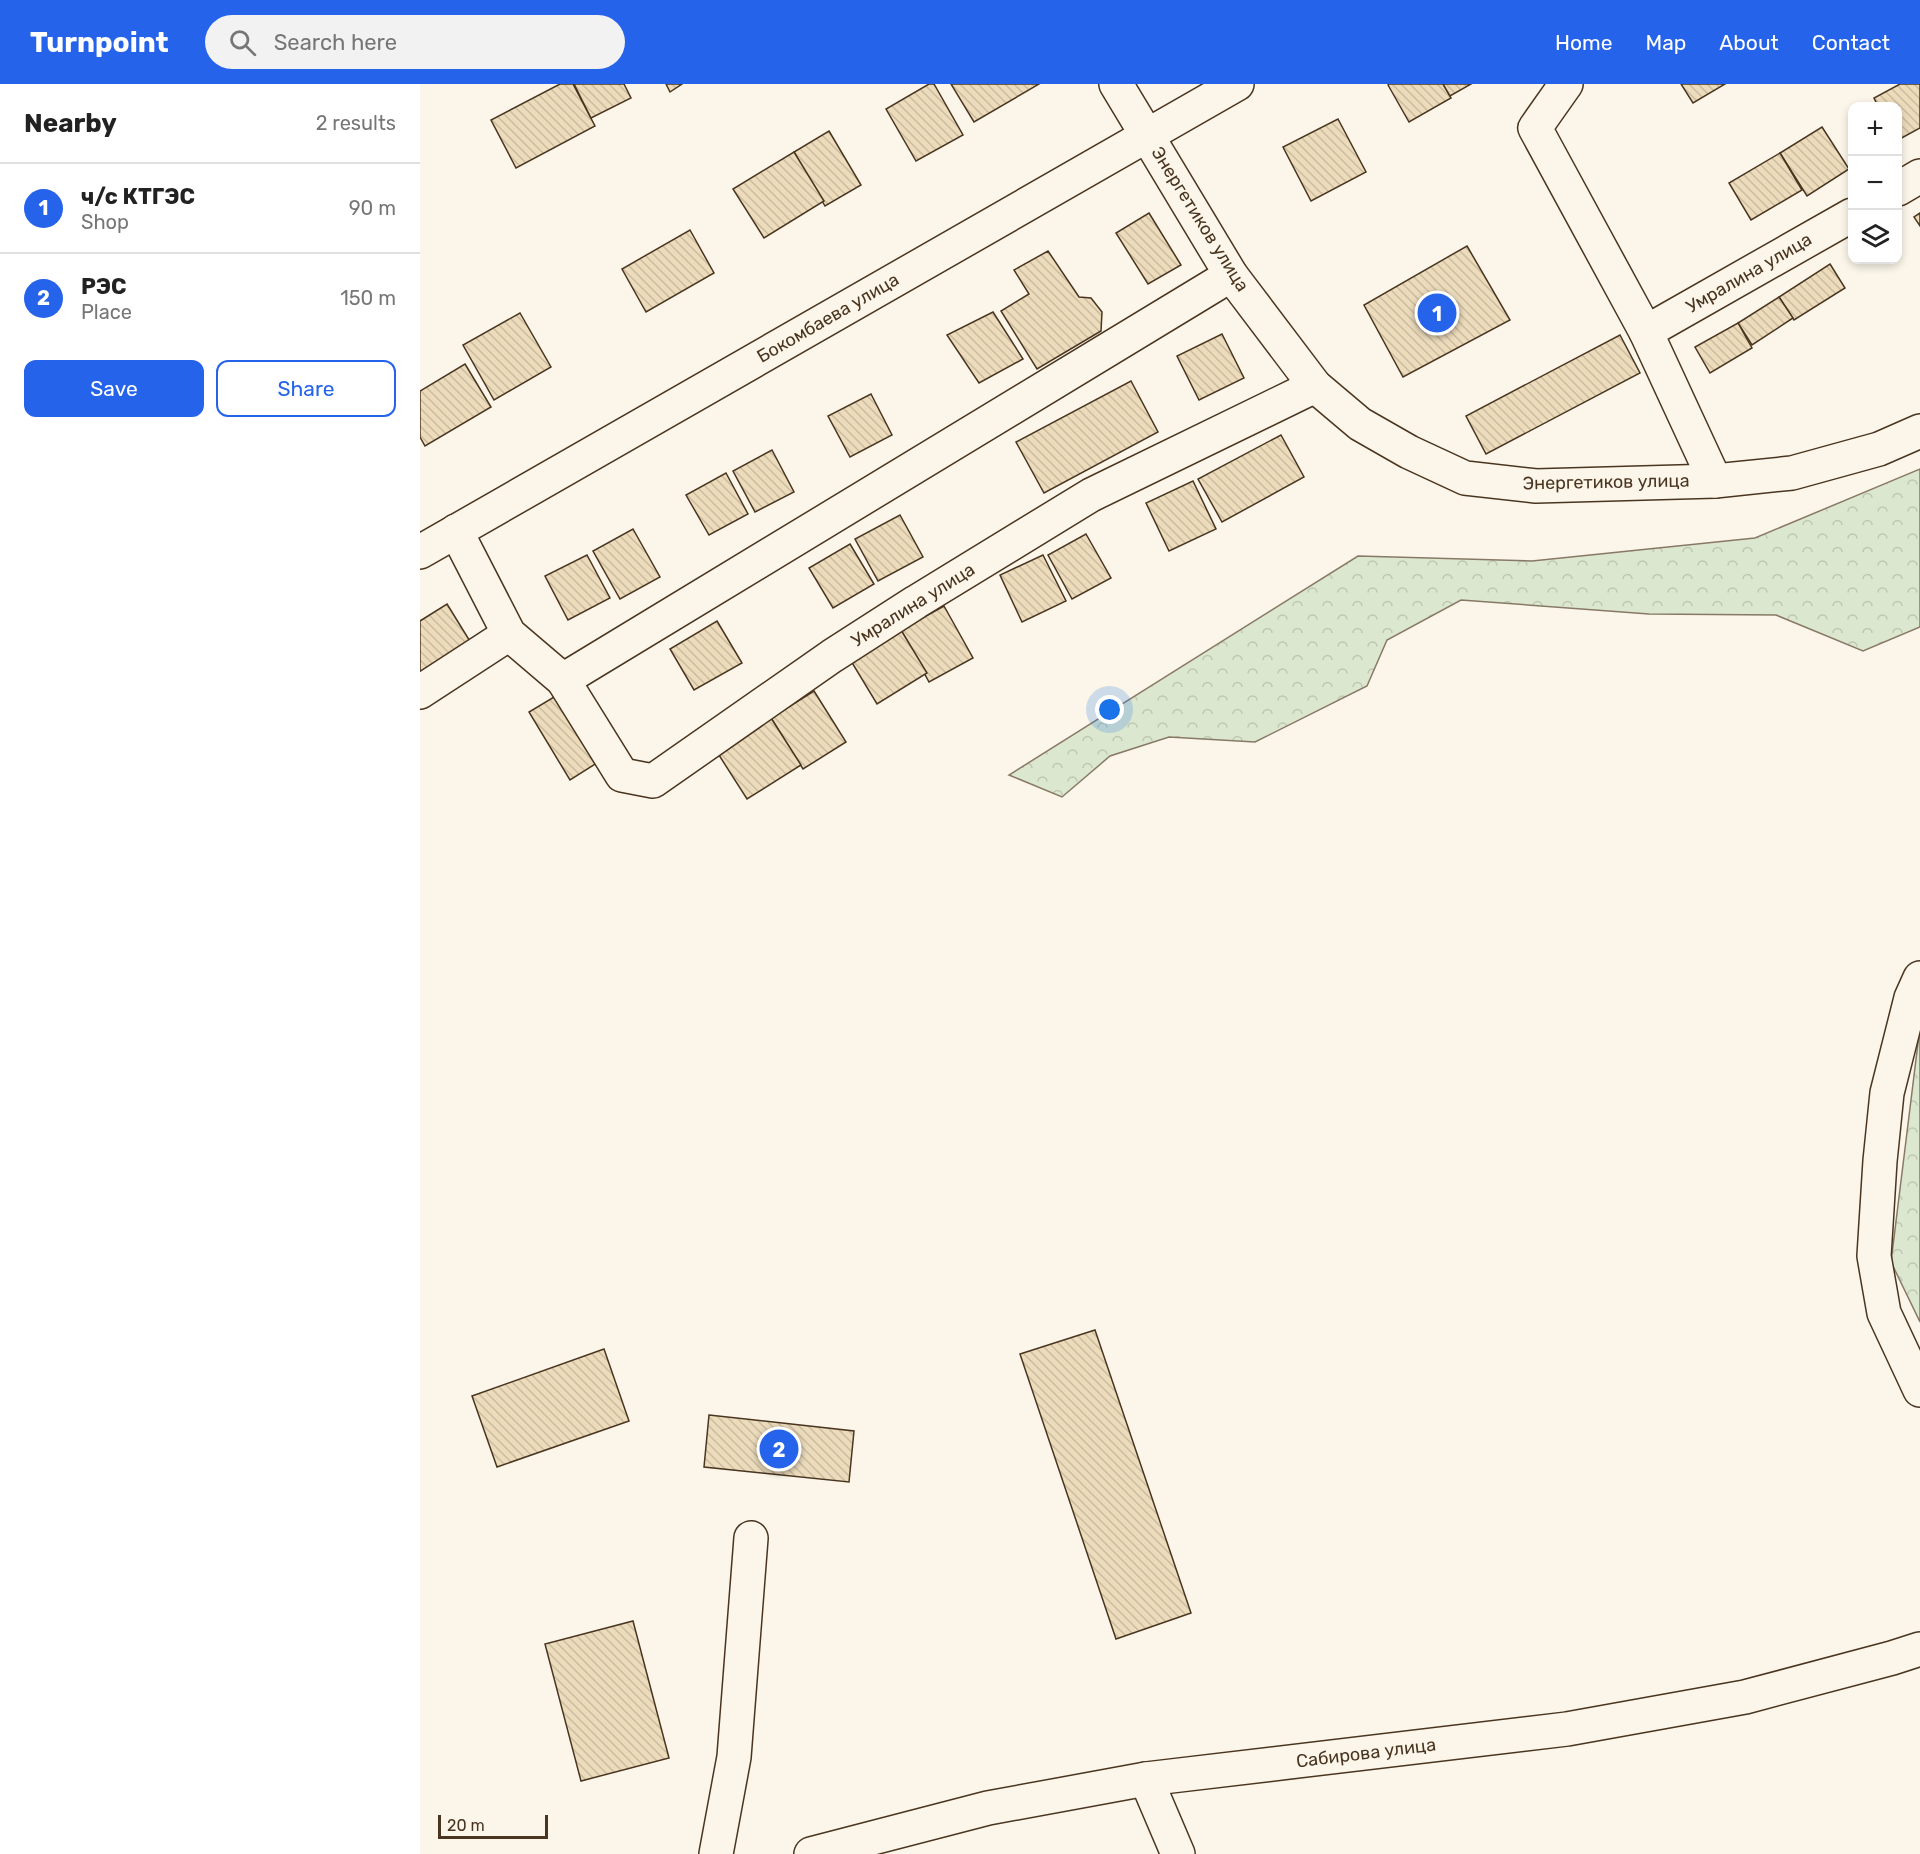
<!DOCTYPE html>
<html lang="en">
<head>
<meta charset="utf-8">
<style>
	:root { --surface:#fff; --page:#f2f2f2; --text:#222; --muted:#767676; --line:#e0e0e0; --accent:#2563eb }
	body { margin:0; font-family:Rubik,sans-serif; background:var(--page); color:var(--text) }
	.controls { position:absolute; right:18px; top:18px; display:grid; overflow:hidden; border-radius:12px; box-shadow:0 3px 9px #0003 }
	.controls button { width:54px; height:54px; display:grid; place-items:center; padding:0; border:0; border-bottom:2px solid var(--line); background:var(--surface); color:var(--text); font:30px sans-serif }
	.scale { position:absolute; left:18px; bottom:15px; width:110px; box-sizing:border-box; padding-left:6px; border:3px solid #4a3520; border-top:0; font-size:16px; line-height:21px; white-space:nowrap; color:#4a3520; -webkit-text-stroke:4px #fbf6e9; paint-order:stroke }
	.you { position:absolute; left:690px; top:626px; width:21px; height:21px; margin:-15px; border:4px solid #fff; border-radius:50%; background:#1a73e8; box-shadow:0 0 0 9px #1a73e833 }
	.badge { display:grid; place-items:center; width:39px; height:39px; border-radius:50%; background:var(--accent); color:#fff; font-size:20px; font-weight:700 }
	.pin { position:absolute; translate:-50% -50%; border:3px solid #fff; box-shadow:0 2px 6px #0006 }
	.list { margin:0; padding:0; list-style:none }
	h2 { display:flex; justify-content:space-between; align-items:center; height:78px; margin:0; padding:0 24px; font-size:26px }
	h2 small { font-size:20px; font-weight:400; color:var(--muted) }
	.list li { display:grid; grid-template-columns:39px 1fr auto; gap:18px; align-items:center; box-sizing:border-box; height:90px; padding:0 24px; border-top:2px solid var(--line) }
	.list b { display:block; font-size:22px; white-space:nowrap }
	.list p { margin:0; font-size:20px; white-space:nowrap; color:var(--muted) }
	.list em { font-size:20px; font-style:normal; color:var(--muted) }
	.actions { display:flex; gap:12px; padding:18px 24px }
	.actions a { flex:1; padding:14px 0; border:2px solid var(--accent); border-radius:12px; text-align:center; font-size:21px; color:var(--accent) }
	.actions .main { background:var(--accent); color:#fff }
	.icon { flex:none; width:33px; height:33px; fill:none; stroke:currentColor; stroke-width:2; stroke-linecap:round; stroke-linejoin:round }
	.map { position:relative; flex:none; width:1500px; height:1770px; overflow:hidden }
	header { display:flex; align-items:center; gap:36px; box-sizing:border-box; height:84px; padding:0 30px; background:var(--accent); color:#fff }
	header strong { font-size:28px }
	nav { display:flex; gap:33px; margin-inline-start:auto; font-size:21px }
	.search { width:420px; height:54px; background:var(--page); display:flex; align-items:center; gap:15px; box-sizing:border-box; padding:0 21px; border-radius:33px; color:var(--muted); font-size:22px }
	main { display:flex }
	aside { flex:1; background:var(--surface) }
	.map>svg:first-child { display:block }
</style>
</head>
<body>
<header>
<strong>Turnpoint</strong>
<div class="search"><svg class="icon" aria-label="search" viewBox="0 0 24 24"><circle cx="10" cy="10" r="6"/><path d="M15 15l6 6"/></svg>Search here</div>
<nav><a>Home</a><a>Map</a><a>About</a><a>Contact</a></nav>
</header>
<main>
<aside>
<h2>Nearby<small>2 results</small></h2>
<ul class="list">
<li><span class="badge">1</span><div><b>ч/с КТГЭС</b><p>Shop</p></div><em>90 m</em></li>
<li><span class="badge">2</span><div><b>РЭС</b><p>Place</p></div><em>150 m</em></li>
</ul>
<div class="actions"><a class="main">Save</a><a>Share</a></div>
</aside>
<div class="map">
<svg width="1500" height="1770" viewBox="0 0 1500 1770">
	<defs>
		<pattern id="forest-crowns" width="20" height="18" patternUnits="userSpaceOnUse" patternTransform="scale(1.5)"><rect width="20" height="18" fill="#dce7d0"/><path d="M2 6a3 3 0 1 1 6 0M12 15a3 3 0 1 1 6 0" fill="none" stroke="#bec7b2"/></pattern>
		<pattern id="building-back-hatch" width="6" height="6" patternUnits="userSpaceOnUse" patternTransform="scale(1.5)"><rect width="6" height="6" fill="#ecdcbc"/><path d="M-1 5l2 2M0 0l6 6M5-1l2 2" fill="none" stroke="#ccbda1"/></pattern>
	</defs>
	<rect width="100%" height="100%" fill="#fbf6e9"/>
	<g fill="url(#forest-crowns)" stroke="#887966" stroke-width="1.5">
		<path d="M 1500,385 L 1500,543 L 1443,567 L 1356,531 L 1229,530 L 1041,516 L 967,556 L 947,602 L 835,658 L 749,653 L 690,672 L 642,713 L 589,691 L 938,472 L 1112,477 L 1335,454 Z"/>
		<path d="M 1500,943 L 1500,1238 L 1471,1178 Z"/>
	</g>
	<g fill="url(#building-back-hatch)" stroke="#4a3520" stroke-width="1.5">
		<path d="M 140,0 L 153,0 L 175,42 L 96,84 L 71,36 Z"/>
		<path d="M 154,0 L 204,0 L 211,14 L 171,34 Z"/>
		<path d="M 246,0 L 262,0 L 250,8 Z"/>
		<path d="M 509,0 L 514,0 L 543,51 L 496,77 L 466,25 Z"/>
		<path d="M 531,0 L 619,0 L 554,38 Z"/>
		<path d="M 969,0 L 1023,0 L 1031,14 L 989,38 L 968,1 Z"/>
		<path d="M 1023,0 L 1051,0 L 1030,12 Z"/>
		<path d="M 1261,0 L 1305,0 L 1273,19 Z"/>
		<path d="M 1480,0 L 1500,0 L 1500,44 L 1478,56 L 1478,22 L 1458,22 L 1454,14 Z"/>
		<path d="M 918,35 L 946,88 L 891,117 L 863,63 Z"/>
		<path d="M 1402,43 L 1429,85 L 1387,112 L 1360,69 Z"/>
		<path d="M 409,47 L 441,101 L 405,122 L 374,68 Z"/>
		<path d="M 374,68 L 404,117 L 344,154 L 313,105 Z"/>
		<path d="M 1360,69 L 1382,106 L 1331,136 L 1309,99 Z"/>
		<path d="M 729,129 L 761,181 L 728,200 L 696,149 Z"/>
		<path d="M 1500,129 L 1500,142 L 1494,133 Z"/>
		<path d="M 270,146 L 294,189 L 226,228 L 202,185 Z"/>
		<path d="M 1047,162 L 1090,236 L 983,293 L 944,221 Z"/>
		<path d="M 628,167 L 659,213 L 671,214 L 682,228 L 681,247 L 617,285 L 581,227 L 609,210 L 594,186 Z"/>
		<path d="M 1410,180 L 1425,204 L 1374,236 L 1359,213 Z"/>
		<path d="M 1359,213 L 1373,234 L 1332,261 L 1318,239 Z"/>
		<path d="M 573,228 L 603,275 L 559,299 L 527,251 Z"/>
		<path d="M 100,229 L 131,283 L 74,316 L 43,261 Z"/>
		<path d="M 1318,239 L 1332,264 L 1290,289 L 1275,263 Z"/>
		<path d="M 802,250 L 824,294 L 779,316 L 757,272 Z"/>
		<path d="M 1200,251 L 1220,289 L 1066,370 L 1046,332 Z"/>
		<path d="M 45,280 L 71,323 L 5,362 L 0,353 L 0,307 Z"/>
		<path d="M 711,297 L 738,348 L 624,409 L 596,358 Z"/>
		<path d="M 451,310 L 472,351 L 430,373 L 408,332 Z"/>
		<path d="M 861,351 L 884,393 L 802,438 L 778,395 Z"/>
		<path d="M 352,366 L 374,408 L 335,428 L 313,387 Z"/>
		<path d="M 306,389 L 328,430 L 289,451 L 266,411 Z"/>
		<path d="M 773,397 L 796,445 L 749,467 L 726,419 Z"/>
		<path d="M 480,431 L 503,473 L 458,497 L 435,455 Z"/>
		<path d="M 213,445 L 240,493 L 200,515 L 173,467 Z"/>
		<path d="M 666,450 L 691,494 L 652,515 L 628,471 Z"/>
		<path d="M 430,460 L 454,500 L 413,524 L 389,484 Z"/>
		<path d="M 167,471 L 190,514 L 148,536 L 125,492 Z"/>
		<path d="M 623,471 L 646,517 L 602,538 L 580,491 Z"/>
		<path d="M 27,520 L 56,567 L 0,601 L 0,537 Z"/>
		<path d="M 524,522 L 553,574 L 509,598 L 481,546 Z"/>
		<path d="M 297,537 L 322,579 L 274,606 L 250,565 Z"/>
		<path d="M 481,546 L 507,589 L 457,620 L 431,577 Z"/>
		<path d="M 394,607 L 426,658 L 383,685 L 351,634 Z"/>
		<path d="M 139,610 L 180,677 L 150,696 L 109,628 Z"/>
		<path d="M 351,634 L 381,681 L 327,715 L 297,668 Z"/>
		<path d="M 675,1246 L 771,1529 L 696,1555 L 600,1270 Z"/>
		<path d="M 184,1265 L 209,1337 L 77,1383 L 52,1312 Z"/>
		<path d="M 289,1331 L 434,1347 L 429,1398 L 284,1383 Z"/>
		<path d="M 213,1537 L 249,1674 L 161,1697 L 125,1560 Z"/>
	</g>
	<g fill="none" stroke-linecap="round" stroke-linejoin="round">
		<g stroke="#4a3520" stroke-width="36">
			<g id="minor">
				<path d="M 696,0 L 811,191 L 895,302 L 940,340 L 989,368 L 1045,394 L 1116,402 L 1295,397 L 1372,389 L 1459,365 L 1500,347"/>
				<path d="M 1146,0 L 1115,44 L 1226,248 L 1295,397"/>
				<path d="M 1478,105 L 1500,92"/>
				<path d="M 1226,248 L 1432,131"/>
				<path d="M 36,447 L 89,550 L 143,596 L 811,191"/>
				<path d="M 0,468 L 817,0"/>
				<path d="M 143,596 L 202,691 L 233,697 L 412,572 L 496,518 L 671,411 L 895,302"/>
				<path d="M 0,608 L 89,550"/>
				<path d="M 726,1695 L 758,1770"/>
				<path d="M 296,1770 L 314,1673 L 331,1454"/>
			</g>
		</g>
		<g stroke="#4a3520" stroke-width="36">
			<path id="major" d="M 1500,894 L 1491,914 L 1467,1009 L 1460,1077 L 1454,1172 L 1464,1229 L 1500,1306"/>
		</g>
		<g stroke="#4a3520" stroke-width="36">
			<path id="highway" d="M 391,1770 L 568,1724 L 726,1695 L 1147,1645 L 1325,1613 L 1472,1574 L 1500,1565"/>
		</g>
		<use href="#minor" stroke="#fbf6e9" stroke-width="33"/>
		<use href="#major" stroke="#fbf6e9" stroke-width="33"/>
		<use href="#highway" stroke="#fbf6e9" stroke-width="33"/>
	</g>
	<g text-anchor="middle" stroke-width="4.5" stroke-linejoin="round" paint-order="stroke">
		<g font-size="18" fill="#4a3520" stroke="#fbf6e9">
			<text transform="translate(780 135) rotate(58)" y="6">Энергетиков улица</text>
			<text transform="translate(1329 189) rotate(-30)" y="6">Умралина улица</text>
			<text transform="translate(408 234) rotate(-30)" y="6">Бокомбаева улица</text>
			<text transform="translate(1186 398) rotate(-1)" y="6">Энергетиков улица</text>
			<text transform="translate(493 521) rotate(-32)" y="6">Умралина улица</text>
			<text transform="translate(946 1669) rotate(-7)" y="6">Сабирова улица</text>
		</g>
	</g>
</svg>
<div class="controls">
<button>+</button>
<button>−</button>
<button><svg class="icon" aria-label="layers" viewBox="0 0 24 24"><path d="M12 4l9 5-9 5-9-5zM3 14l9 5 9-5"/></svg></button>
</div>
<div class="scale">20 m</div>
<div class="you"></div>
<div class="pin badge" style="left:1017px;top:229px">1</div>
<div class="pin badge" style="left:359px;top:1365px">2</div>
</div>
</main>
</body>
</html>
